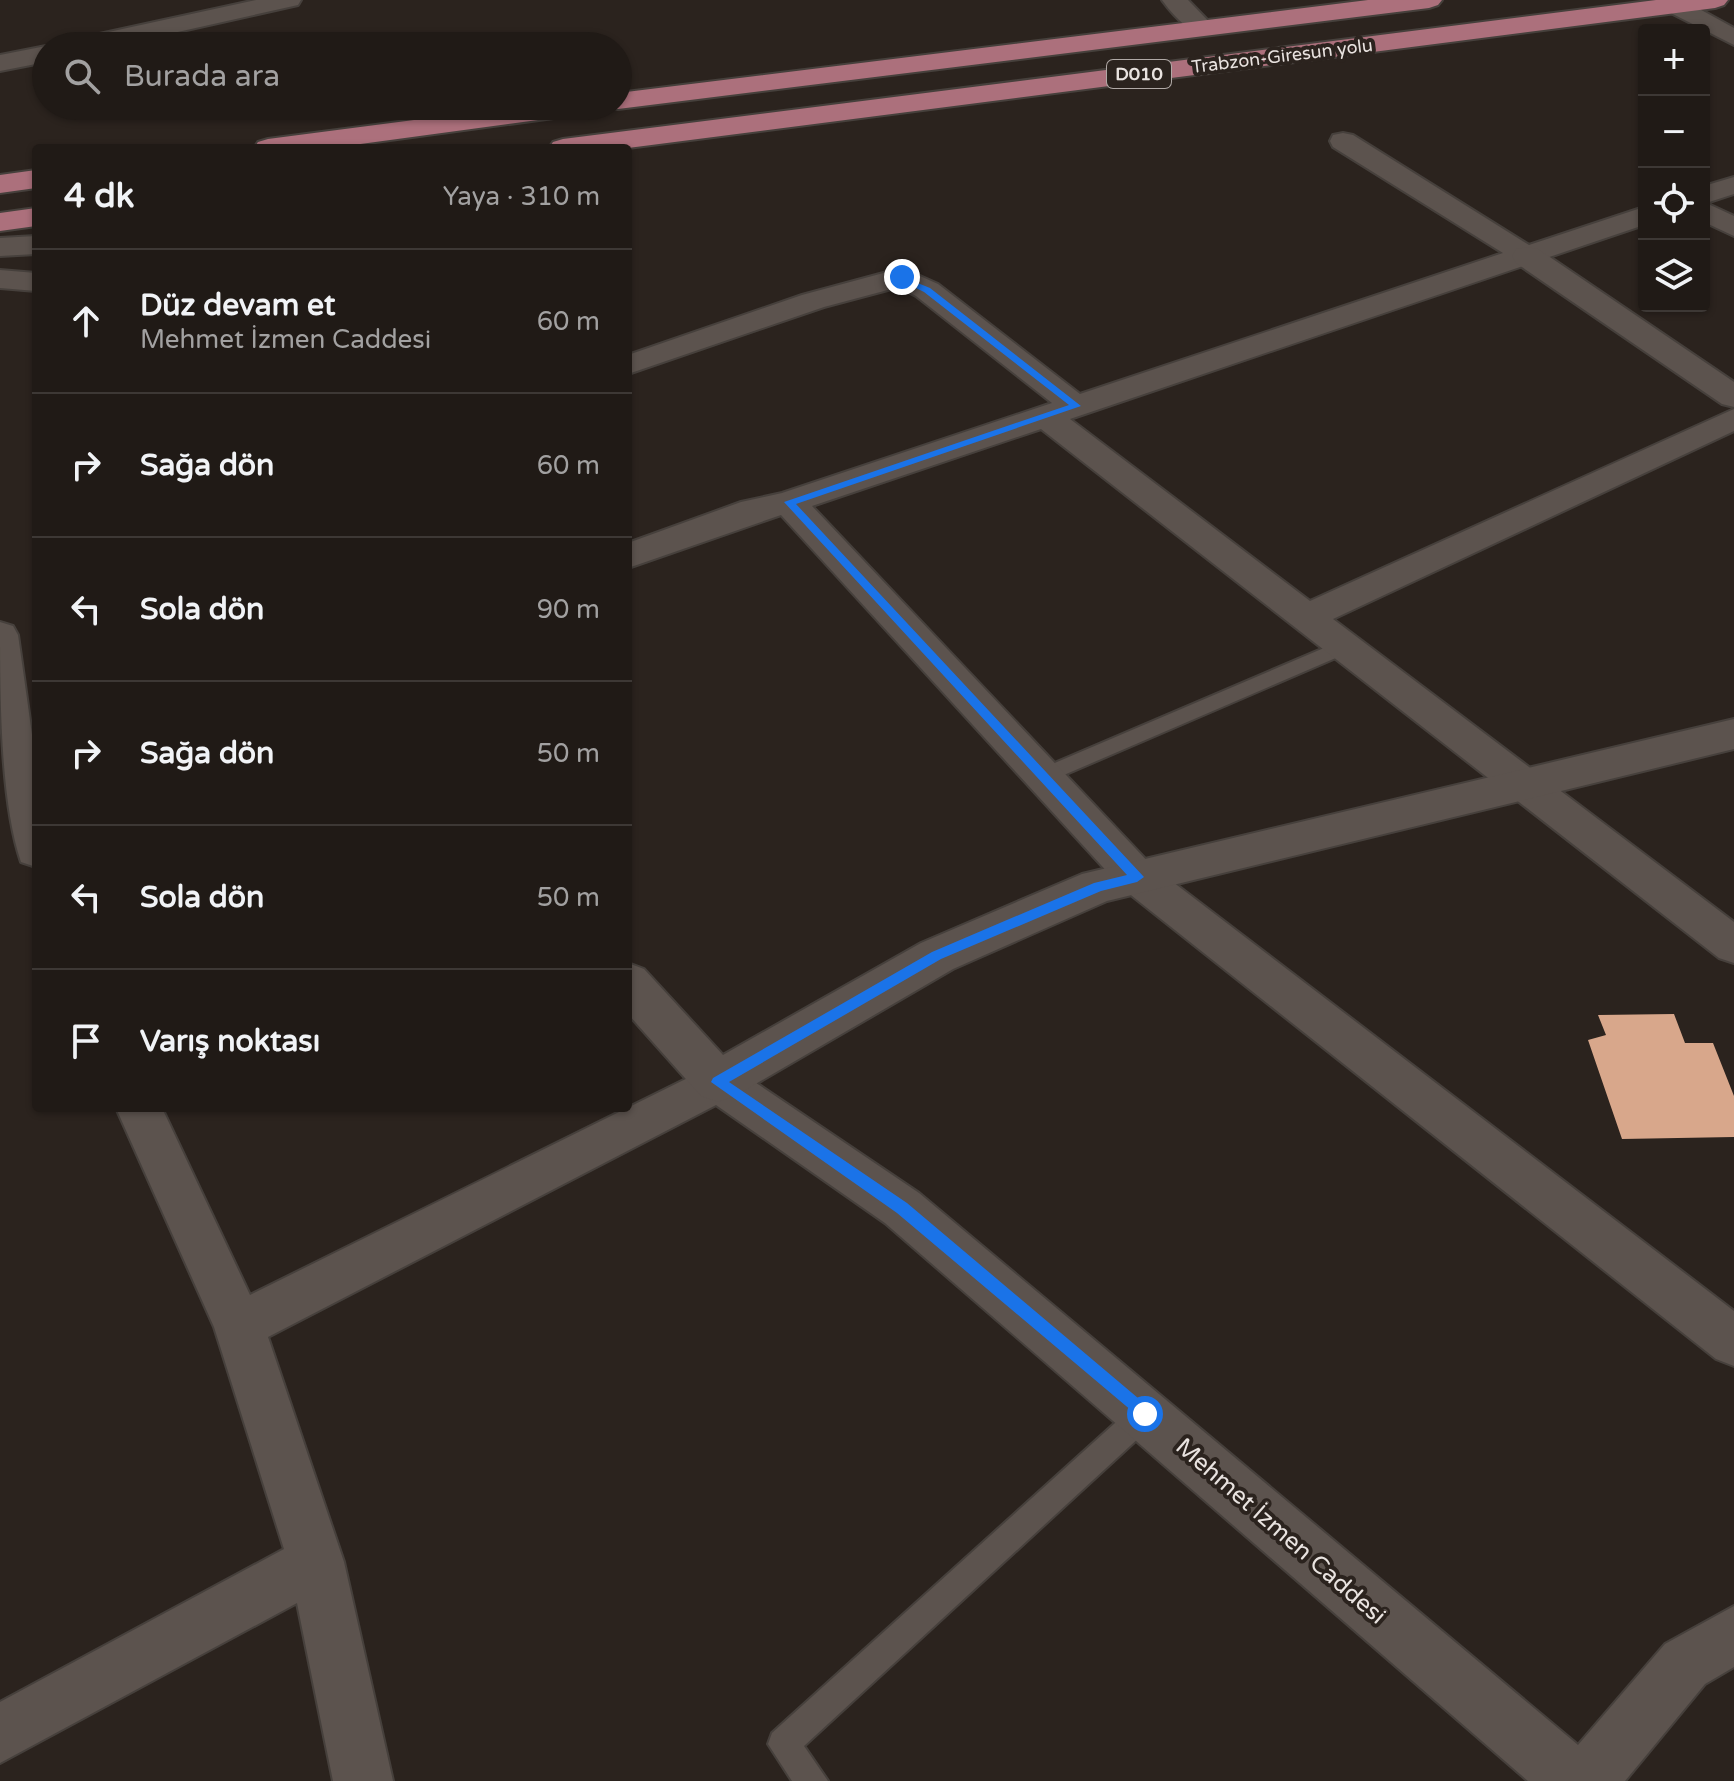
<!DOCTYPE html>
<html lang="tr">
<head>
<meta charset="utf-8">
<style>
	:root { --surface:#201a16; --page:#28231f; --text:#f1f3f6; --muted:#a2a1a1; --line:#3d3835 }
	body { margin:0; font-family:"Varela Round",sans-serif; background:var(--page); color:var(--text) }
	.controls { position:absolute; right:24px; top:24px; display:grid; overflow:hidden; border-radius:8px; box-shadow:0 2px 6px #0004 }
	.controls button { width:72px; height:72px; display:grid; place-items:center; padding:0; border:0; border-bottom:2px solid var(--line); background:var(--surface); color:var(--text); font:40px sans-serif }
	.stop { position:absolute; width:24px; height:24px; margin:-18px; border:6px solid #1a73e8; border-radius:50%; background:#fff }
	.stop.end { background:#1a73e8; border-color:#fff; box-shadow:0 2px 8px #0008 }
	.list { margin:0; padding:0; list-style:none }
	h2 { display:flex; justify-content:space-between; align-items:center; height:104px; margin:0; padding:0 32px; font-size:34px }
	h2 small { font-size:26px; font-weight:400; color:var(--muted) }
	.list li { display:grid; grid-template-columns:52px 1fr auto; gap:24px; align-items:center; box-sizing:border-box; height:144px; padding:0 32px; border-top:2px solid var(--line) }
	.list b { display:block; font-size:30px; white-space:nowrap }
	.list p { margin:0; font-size:26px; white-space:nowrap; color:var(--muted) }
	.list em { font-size:26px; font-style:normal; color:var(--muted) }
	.icon { flex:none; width:44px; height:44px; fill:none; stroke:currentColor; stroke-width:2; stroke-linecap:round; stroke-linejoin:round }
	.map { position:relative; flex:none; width:1734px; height:1781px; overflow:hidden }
	.search { position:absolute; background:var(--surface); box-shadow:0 2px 6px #0004; left:32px; top:32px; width:600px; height:88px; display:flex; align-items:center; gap:20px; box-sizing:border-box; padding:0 28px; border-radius:44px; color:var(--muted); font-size:30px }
	.panel { position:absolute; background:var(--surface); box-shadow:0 2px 6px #0004; left:32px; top:144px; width:600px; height:968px; border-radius:8px }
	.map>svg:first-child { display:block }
</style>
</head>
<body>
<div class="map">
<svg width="1734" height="1781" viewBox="0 0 1734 1781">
	<rect width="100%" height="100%" fill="#2b231e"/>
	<path fill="#d8a78b" d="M 1674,1014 L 1685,1043 L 1713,1043 L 1734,1096 L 1734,1137 L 1622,1139 L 1588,1040 L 1606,1035 L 1598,1015 Z"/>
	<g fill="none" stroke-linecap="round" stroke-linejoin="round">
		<g stroke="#46403c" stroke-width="4">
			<g id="service">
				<path d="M 1345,639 L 1355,646 L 1352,651 L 1050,781 L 1036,781 L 1033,776 L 1036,771 Z"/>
				<path d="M 1145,1401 L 1155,1405 L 1159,1414 L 1155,1423 L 804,1746 L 828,1781 L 792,1781 L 768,1744 L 772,1733 L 1135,1405 Z"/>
			</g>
		</g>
		<g stroke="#46403c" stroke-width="4">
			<g id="minor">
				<path d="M 256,0 L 301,0 L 298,5 L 289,7 L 115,46 L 68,46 L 72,41 L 81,38 Z"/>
				<path d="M 1162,0 L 1188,0 L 1215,28 L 1212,33 C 1192,38 1173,15 1162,0 Z"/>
				<path d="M 1665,0 L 1683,0 L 1734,28 L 1734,45 L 1665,10 L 1662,5 Z"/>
				<path d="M 46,46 L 46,62 L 0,71 L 0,55 Z"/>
				<path d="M 1343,133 L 1353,135 L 1529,245 L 1644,207 L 1644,225 L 1070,419 L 1310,601 L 1734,409 L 1734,431 L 1333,619 L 1734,922 L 1734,963 L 1719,958 L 1041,429 L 812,506 L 1152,866 L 1734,1311 L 1734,1366 L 1716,1359 L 1122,888 L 781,515 L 628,568 L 628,543 L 741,502 L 782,493 L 1052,403 L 916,296 L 899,287 L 824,307 L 628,374 L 628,355 L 802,295 L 902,268 L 938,284 L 1080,394 L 1503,253 L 1333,147 L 1330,141 L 1333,135 Z"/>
				<path d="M 1734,177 L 1734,194 L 1706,203 L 1734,216 L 1734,236 L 1704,222 L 1704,186 Z"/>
				<path d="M 0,622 L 13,626 L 18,635 L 36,763 L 36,867 L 21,862 C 0,801 0,692 0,622 Z"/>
				<path d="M 718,1063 L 734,1068 L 919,1193 L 1578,1745 L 1665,1644 L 1734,1606 L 1734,1667 L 1705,1684 L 1625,1781 L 1528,1781 L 885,1223 L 716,1105 L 268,1337 L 344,1562 L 393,1781 L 333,1781 L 297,1603 L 0,1763 L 0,1702 L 284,1549 L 214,1327 L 116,1108 L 162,1108 L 250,1295 Z"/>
			</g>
		</g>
		<g stroke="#46403c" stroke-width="4">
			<g id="tertiary">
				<path d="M 1527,247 L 1538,249 L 1734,382 L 1734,407 L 1722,404 L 1516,263 L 1512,256 L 1516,249 Z"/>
				<path d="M 1734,719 L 1734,749 L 1107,901 L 953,969 L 735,1096 L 718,1102 L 701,1096 L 628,1014 L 628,963 L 644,969 L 723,1055 L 921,943 L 1082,874 Z"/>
			</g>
		</g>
		<g stroke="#46403c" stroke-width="4">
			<g id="secondary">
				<path d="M 36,236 L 36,254 L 0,256 L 0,238 Z"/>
				<path d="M 0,270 L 36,273 L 36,291 L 0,288 Z"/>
			</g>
		</g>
		<g stroke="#46403c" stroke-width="4">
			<g id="trunk">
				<path d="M 1368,0 L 1442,0 L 1438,5 L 1429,8 L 618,109 L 608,106 L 618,106 L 618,93 Z"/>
				<path d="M 1656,0 L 1728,0 L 1724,5 L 1715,8 L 628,148 L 549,148 L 553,142 L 563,139 Z"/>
				<path d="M 521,106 L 597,106 L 593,112 L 583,114 L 331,148 L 254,148 L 258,142 L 268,139 Z"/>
				<path d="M 36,170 L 36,188 L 0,193 L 0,175 Z"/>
				<path d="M 36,208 L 36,226 L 0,231 L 0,213 Z"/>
			</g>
		</g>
		<use href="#service" fill="#5c534e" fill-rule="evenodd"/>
		<use href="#minor" fill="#5c534e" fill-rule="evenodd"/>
		<use href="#tertiary" fill="#5c534e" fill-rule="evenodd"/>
		<use href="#secondary" fill="#5c534e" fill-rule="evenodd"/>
		<use href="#trunk" fill="#ac707c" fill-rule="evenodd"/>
	</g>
	<path fill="#1a73e8" d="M 898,275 L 930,288 L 1081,406 L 796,504 L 1144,877 L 1137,882 L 1101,891 L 941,959 L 729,1082 L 907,1203 L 1151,1409 L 1151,1420 L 1145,1422 L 897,1213 L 711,1082 L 713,1078 L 932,952 L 1094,883 L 1127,875 L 784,502 L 1069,405 L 924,292 L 898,279 Z"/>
	<g text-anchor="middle" stroke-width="8" stroke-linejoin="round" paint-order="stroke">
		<g font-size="18" fill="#e9e3e0" stroke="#2b231e">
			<text transform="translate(1282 56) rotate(-7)" y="6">Trabzon-Giresun yolu</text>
		</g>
		<rect fill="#2b231e" stroke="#b0a9a6" stroke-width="2" x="1107" y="60" width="64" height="28" rx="6"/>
		<g font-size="18" font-weight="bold" fill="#e9e3e0">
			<text x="1139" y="80">D010</text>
		</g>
		<g font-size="24" fill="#e9e3e0" stroke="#2b231e">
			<text transform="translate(1281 1531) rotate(41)" y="8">Mehmet İzmen Caddesi</text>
		</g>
	</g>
</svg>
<div class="controls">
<button>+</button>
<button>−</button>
<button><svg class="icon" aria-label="locate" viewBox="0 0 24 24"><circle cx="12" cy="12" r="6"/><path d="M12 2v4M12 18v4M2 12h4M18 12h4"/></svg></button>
<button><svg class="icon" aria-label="layers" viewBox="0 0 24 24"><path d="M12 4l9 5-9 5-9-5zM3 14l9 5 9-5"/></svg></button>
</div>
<div class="stop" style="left:1145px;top:1414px"></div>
<div class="stop end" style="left:902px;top:277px"></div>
<div class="search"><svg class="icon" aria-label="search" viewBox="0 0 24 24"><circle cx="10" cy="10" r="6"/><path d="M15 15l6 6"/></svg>Burada ara</div>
<section class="panel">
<h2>4 dk<small>Yaya · 310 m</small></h2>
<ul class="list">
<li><svg class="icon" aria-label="ahead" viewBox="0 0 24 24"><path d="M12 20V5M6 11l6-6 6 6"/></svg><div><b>Düz devam et</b><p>Mehmet İzmen Caddesi</p></div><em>60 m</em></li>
<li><svg class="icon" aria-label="right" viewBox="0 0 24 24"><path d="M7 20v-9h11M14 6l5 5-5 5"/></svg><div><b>Sağa dön</b></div><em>60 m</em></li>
<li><svg class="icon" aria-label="left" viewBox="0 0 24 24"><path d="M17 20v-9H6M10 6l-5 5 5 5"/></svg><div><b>Sola dön</b></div><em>90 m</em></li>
<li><svg class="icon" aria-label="right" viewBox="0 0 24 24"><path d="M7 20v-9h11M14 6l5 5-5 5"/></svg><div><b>Sağa dön</b></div><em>50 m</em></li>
<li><svg class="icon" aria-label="left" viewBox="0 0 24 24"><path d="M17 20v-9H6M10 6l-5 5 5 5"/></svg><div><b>Sola dön</b></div><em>50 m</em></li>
<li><svg class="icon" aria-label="arrive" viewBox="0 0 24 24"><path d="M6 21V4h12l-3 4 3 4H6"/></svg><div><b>Varış noktası</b></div></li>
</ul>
</section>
</div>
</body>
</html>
